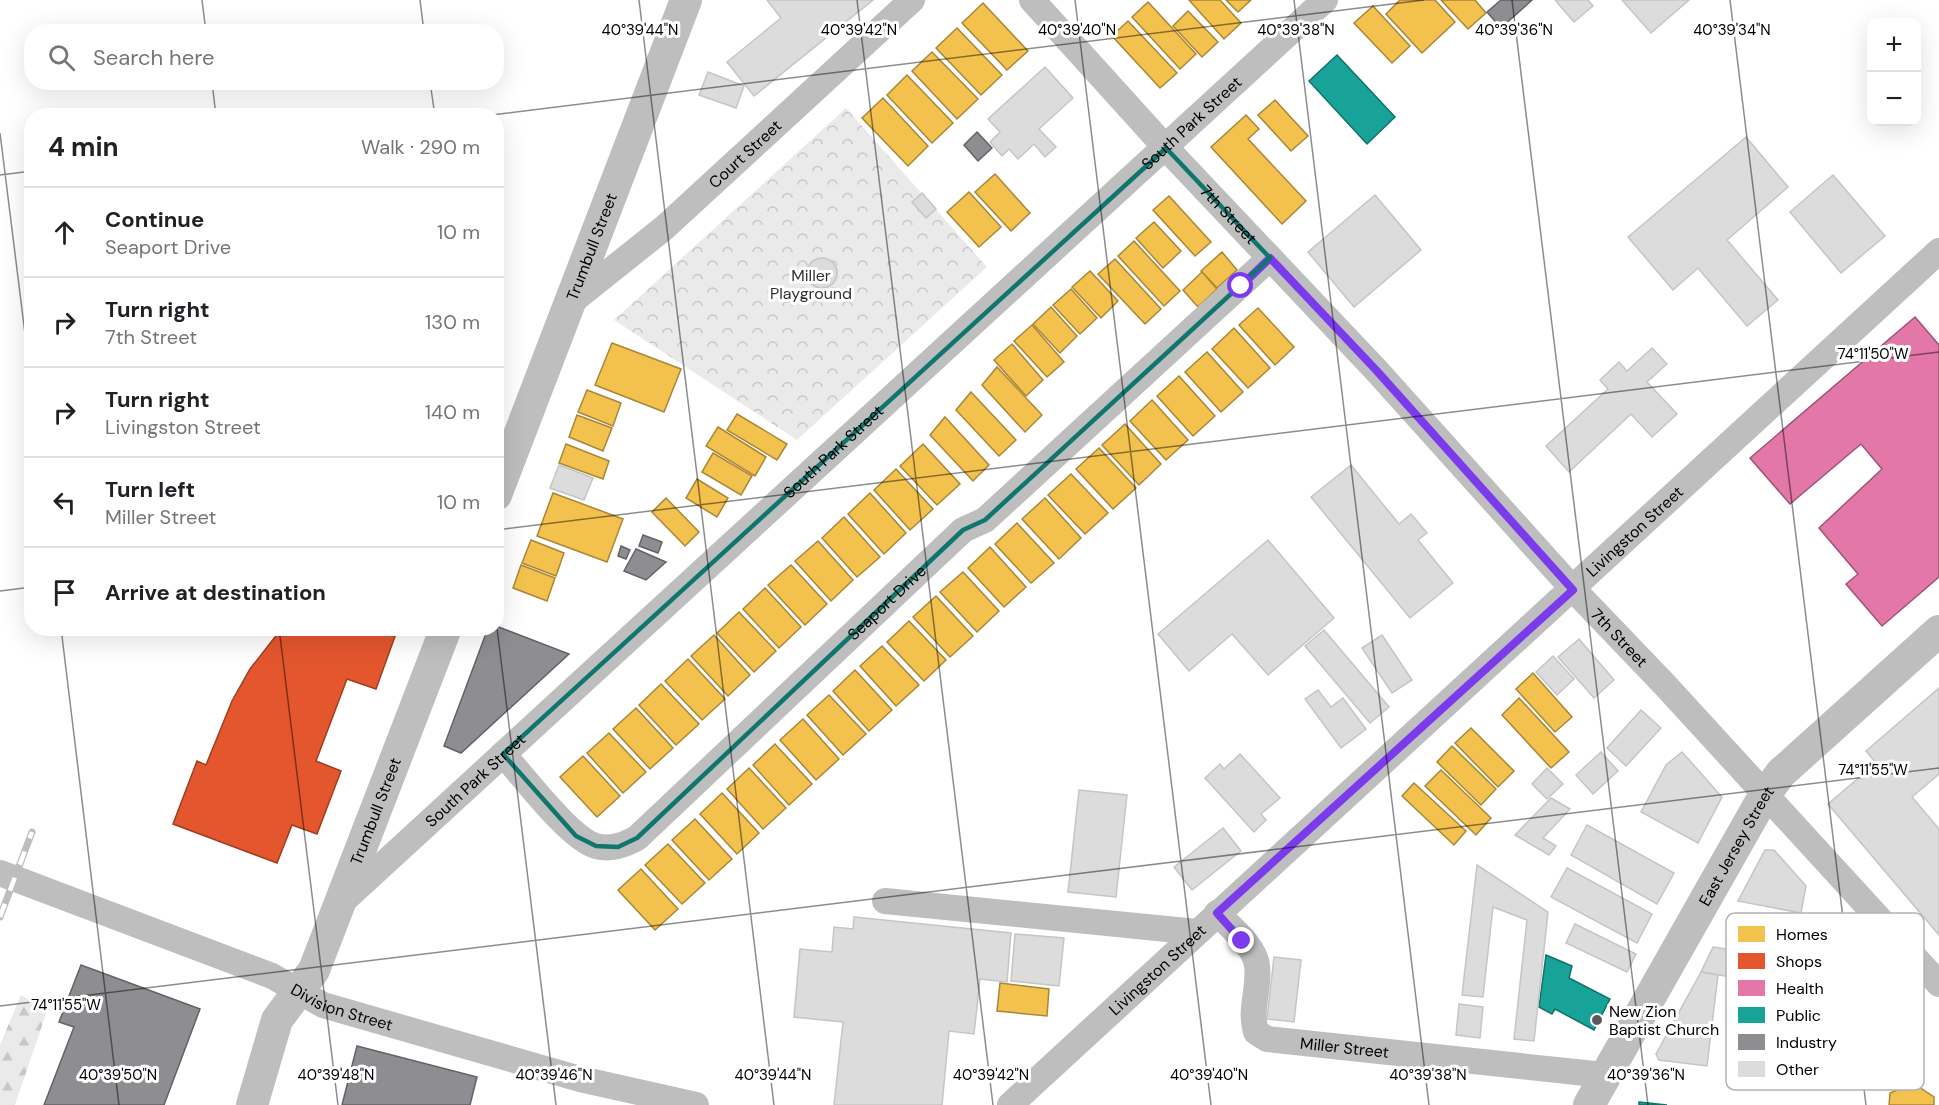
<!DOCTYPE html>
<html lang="en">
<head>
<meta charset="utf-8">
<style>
	:root { --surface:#fff; --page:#f6f6f6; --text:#202124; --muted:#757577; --line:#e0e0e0 }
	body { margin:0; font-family:"DM Sans",sans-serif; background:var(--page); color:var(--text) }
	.controls { position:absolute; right:18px; top:18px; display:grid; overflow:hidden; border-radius:12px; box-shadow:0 6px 24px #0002 }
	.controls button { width:54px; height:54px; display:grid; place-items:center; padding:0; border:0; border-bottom:2px solid var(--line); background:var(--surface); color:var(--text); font:30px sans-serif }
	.stop { position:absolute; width:18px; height:18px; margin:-14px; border:4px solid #7c3aed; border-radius:50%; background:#fff }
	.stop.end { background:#7c3aed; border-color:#fff; box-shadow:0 2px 6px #0008 }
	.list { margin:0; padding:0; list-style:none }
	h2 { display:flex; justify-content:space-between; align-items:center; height:78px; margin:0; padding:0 24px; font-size:26px }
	h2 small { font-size:20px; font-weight:400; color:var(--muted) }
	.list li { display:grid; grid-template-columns:39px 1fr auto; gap:18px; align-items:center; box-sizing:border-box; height:90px; padding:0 24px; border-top:2px solid var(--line) }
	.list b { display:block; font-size:22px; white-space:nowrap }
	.list p { margin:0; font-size:20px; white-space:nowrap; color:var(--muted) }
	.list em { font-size:20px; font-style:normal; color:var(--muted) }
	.icon { flex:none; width:33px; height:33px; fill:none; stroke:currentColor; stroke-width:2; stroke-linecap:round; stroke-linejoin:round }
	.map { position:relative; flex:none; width:1939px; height:1105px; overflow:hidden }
	.search { position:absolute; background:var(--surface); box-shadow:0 6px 24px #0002; left:24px; top:24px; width:480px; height:66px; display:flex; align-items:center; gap:15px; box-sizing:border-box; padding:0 21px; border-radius:24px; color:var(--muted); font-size:22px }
	.panel { position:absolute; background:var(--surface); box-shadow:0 6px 24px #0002; left:24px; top:108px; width:480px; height:528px; border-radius:24px }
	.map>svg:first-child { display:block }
</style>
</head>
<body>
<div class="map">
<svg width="1939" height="1105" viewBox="0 0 1939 1105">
	<defs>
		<pattern id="forest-firs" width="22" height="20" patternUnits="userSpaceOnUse" patternTransform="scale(1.5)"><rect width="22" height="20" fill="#eaeaea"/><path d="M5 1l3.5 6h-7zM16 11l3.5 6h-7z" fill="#c7c7c7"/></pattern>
		<pattern id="park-crowns" width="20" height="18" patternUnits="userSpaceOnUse" patternTransform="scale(1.5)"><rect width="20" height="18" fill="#eaeaea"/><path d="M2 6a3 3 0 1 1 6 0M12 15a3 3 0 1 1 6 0" fill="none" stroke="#c7c7c7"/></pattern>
	</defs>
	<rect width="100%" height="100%" fill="#fff"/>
	<path fill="url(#forest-firs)" d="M 21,995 L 47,1011 L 15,1105 L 0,1105 L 0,1045 Z"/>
	<path fill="url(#park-crowns)" d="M 846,108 L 987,267 L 797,440 L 614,320 Z"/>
	<g fill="#f2c14e" stroke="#a98737" stroke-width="1.5">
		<path d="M 1189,0 L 1220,0 L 1241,23 L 1224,39 Z"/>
		<path d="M 1226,0 L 1251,0 L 1238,12 Z"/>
		<path d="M 1400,0 L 1435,0 L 1455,22 L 1422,53 L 1386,14 Z"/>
		<path d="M 1441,0 L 1475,0 L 1486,13 L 1468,29 Z"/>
		<path d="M 1148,2 L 1196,54 L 1180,69 L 1132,17 Z"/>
		<path d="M 983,3 L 1028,51 L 1007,70 L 962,23 Z"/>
		<path d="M 1373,6 L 1410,46 L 1392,63 L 1354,23 Z"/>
		<path d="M 1188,11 L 1218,42 L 1202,57 L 1173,26 Z"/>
		<path d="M 1128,21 L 1177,73 L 1160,88 L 1112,36 Z"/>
		<path d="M 957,28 L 1002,75 L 981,95 L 936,48 Z"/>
		<path d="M 932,52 L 978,99 L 957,119 L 912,71 Z"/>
		<path d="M 907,75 L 953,123 L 932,143 L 887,95 Z"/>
		<path d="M 883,98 L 928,146 L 908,166 L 862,118 Z"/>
		<path d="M 1275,100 L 1308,136 L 1291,151 L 1258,115 Z"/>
		<path d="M 1246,115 L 1259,129 L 1248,139 L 1306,201 L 1282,224 L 1211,147 Z"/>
		<path d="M 995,174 L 1030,213 L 1011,231 L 975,192 Z"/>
		<path d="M 969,192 L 1001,227 L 979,247 L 947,212 Z"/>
		<path d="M 1169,196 L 1211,242 L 1195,256 L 1153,210 Z"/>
		<path d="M 1154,222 L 1181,251 L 1163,268 L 1136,238 Z"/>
		<path d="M 1134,241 L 1180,291 L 1164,306 L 1118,256 Z"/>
		<path d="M 1222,252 L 1237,270 L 1217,288 L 1201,271 Z"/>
		<path d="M 1115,259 L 1161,309 L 1145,324 L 1098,274 Z"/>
		<path d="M 1090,271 L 1118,301 L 1101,318 L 1072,287 Z"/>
		<path d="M 1202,272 L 1217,289 L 1198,307 L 1183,290 Z"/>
		<path d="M 1071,289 L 1097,318 L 1080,334 L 1053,305 Z"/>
		<path d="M 1051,307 L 1077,336 L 1060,353 L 1033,324 Z"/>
		<path d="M 1258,308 L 1294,347 L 1275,365 L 1239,325 Z"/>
		<path d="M 1032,325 L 1064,362 L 1047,377 L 1014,341 Z"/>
		<path d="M 1234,328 L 1270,368 L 1248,388 L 1212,349 Z"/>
		<path d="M 612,343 L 681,369 L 664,412 L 595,385 Z"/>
		<path d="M 1012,344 L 1043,380 L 1026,396 L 994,360 Z"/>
		<path d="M 1207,352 L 1243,392 L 1221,412 L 1185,372 Z"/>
		<path d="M 997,367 L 1042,415 L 1025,432 L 982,385 Z"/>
		<path d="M 1179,376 L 1215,416 L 1193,436 L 1157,396 Z"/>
		<path d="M 587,390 L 621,403 L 613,426 L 578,412 Z"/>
		<path d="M 971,392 L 1016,440 L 999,456 L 956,410 Z"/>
		<path d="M 1152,400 L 1188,440 L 1166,460 L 1130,421 Z"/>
		<path d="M 737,414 L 787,444 L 777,460 L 727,430 Z"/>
		<path d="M 577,415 L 612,428 L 603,451 L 569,437 Z"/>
		<path d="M 945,417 L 989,465 L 973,481 L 930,435 Z"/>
		<path d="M 1125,424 L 1161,464 L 1139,485 L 1102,445 Z"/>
		<path d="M 718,427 L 766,457 L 755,476 L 706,446 Z"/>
		<path d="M 566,444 L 609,461 L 603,479 L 559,463 Z"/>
		<path d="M 923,444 L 960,484 L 937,505 L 900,466 Z"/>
		<path d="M 1099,448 L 1136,488 L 1113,509 L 1076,469 Z"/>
		<path d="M 713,453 L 752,476 L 741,495 L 702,472 Z"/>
		<path d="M 896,469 L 933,509 L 910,530 L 874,490 Z"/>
		<path d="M 1071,474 L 1108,513 L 1085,534 L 1048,495 Z"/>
		<path d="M 697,479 L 728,498 L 717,517 L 686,498 Z"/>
		<path d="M 553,493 L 623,519 L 607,562 L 537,536 Z"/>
		<path d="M 870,493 L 906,533 L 884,554 L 848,514 Z"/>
		<path d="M 666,498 L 699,532 L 685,546 L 652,512 Z"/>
		<path d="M 1045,498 L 1081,538 L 1059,559 L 1022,519 Z"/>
		<path d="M 844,517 L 880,557 L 857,577 L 822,538 Z"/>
		<path d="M 1017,523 L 1054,563 L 1031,583 L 995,544 Z"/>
		<path d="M 531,540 L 564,553 L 556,576 L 522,563 Z"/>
		<path d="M 818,541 L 853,580 L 831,601 L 795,561 Z"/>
		<path d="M 990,547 L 1026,587 L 1004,607 L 968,568 Z"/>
		<path d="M 521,565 L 555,578 L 547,601 L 513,588 Z"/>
		<path d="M 791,565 L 827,604 L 805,625 L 768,585 Z"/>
		<path d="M 963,572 L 999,611 L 977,632 L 940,592 Z"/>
		<path d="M 765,588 L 801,627 L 779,648 L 743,609 Z"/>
		<path d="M 936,596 L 973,636 L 950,657 L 913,617 Z"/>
		<path d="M 739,612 L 776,651 L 754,672 L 717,633 Z"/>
		<path d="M 909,621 L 946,660 L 924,681 L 887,642 Z"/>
		<path d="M 714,635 L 750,675 L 728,696 L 691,656 Z"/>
		<path d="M 882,646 L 919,685 L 896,706 L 860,666 Z"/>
		<path d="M 688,659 L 725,699 L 702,720 L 665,681 Z"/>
		<path d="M 855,670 L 892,710 L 869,731 L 833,691 Z"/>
		<path d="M 1533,673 L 1572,717 L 1555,732 L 1516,689 Z"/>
		<path d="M 661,684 L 699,724 L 676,745 L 639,705 Z"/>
		<path d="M 829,695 L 866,734 L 843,755 L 807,715 Z"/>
		<path d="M 1519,698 L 1569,752 L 1551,768 L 1502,715 Z"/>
		<path d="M 636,708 L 673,748 L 650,769 L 613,729 Z"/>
		<path d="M 803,719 L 839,759 L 816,780 L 780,740 Z"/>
		<path d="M 1471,728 L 1514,771 L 1498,787 L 1455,743 Z"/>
		<path d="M 609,733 L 646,772 L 623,793 L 587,753 Z"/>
		<path d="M 775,744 L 812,784 L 789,805 L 753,765 Z"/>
		<path d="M 1452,746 L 1496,789 L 1481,805 L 1437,762 Z"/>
		<path d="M 583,756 L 620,796 L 597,817 L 560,777 Z"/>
		<path d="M 749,768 L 786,808 L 763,829 L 727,789 Z"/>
		<path d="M 1441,770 L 1491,818 L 1476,835 L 1425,786 Z"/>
		<path d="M 1414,783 L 1466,831 L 1454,845 L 1402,796 Z"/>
		<path d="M 722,793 L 759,833 L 737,854 L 700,814 Z"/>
		<path d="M 695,819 L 732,859 L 709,880 L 672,840 Z"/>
		<path d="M 668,844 L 705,883 L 682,904 L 645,865 Z"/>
		<path d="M 641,869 L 678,909 L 655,930 L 618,890 Z"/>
		<path d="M 1000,983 L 1049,989 L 1047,1016 L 997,1011 Z"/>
		<path d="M 1913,1083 L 1934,1097 L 1934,1105 L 1889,1105 L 1890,1093 Z"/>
	</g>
	<path fill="#e4572e" stroke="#a03d20" stroke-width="1.5" d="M 282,628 L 398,628 L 376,689 L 347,679 L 316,761 L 341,771 L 317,834 L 292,825 L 277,863 L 173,824 L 197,761 L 206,765 L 232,701 L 250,669 Z"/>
	<path fill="#e377a8" stroke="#9f5376" stroke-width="1.5" d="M 1915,317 L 1939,345 L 1939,577 L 1882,626 L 1846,584 L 1858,574 L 1819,528 L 1882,469 L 1861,444 L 1790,504 L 1750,458 Z"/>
	<g fill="#17a398" stroke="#10726a" stroke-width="1.5">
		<path d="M 1337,55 L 1395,117 L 1367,144 L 1309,81 Z"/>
		<path d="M 1546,955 L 1572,966 L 1569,978 L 1610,999 L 1594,1030 L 1555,1009 L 1552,1014 L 1539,1007 Z"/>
		<path d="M 1639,1102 L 1667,1105 L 1639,1105 Z"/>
	</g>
	<g fill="#8d8d92" stroke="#636366" stroke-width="1.5">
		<path d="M 1501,0 L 1532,0 L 1501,28 L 1487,12 Z"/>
		<path d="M 977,132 L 992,148 L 978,161 L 964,145 Z"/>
		<path d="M 643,535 L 662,542 L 658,553 L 639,546 Z"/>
		<path d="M 621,546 L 630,550 L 626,559 L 618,556 Z"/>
		<path d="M 636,549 L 666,562 L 646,580 L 624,571 Z"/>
		<path d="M 496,626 L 569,654 L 461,753 L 444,746 L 488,628 L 496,628 Z"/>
		<path d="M 81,965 L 200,1009 L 164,1105 L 44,1105 L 74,1027 L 59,1022 Z"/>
		<path d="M 357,1046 L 477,1077 L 470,1105 L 342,1105 Z"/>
	</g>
	<g fill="#dcdcdc" stroke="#c5c5c5" stroke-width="1.5">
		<path d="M 767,0 L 873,0 L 754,96 L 727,62 L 781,18 Z"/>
		<path d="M 1555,0 L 1588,0 L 1593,6 L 1574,22 Z"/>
		<path d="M 1622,0 L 1689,0 L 1651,33 Z"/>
		<path d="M 1045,67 L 1073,98 L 1039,129 L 1056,147 L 1045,157 L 1034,144 L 1018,159 L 1009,149 L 1002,156 L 990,142 L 1000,132 L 988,119 Z"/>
		<path d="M 708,72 L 744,86 L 736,108 L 699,95 Z"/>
		<path d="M 1746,137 L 1788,187 L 1727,240 L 1778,300 L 1747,326 L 1698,268 L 1673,290 L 1628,237 Z"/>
		<path d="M 1833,175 L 1885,236 L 1841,273 L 1790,212 Z"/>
		<path d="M 922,193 L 936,209 L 926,218 L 912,202 Z"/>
		<path d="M 1375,195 L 1421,250 L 1354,307 L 1308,252 Z"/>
		<circle cx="822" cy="273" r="15"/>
		<path d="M 1652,348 L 1667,364 L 1647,382 L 1677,414 L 1652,437 L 1631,414 L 1569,472 L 1546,446 L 1608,389 L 1600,380 L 1619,362 L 1627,371 Z"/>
		<path d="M 559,465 L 593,478 L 584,500 L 550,488 Z"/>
		<path d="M 1351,465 L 1399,524 L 1411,514 L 1427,533 L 1418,540 L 1453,583 L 1410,618 L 1311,497 Z"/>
		<path d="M 1268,540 L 1334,618 L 1268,675 L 1232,634 L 1189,671 L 1158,634 Z"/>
		<path d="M 1324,630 L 1389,707 L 1370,723 L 1305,646 Z"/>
		<path d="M 1382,635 L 1412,680 L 1392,693 L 1362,648 Z"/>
		<path d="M 1579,639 L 1614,680 L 1594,698 L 1558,657 Z"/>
		<path d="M 1553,656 L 1574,679 L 1557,695 L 1536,672 Z"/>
		<path d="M 1939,688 L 1939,774 L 1912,797 L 1939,829 L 1939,935 L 1828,804 L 1876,763 L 1866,751 Z"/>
		<path d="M 1318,690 L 1331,707 L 1343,698 L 1366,729 L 1341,748 L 1305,699 Z"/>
		<path d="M 1641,710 L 1661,728 L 1626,766 L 1607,748 Z"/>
		<path d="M 1601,752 L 1618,771 L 1593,794 L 1576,775 Z"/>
		<path d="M 1682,752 L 1722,797 L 1698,843 L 1641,812 L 1666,765 Z"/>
		<path d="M 1240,754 L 1280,798 L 1261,814 L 1266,820 L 1254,832 L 1205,778 L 1220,764 L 1224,769 Z"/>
		<path d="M 1547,768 L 1563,784 L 1547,799 L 1532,784 Z"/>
		<path d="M 1079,790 L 1127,795 L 1116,897 L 1068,892 Z"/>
		<path d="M 1551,798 L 1570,809 L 1543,838 L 1556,846 L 1549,855 L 1515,835 Z"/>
		<path d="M 1587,825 L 1674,873 L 1657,904 L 1571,855 Z"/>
		<path d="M 1223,828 L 1241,851 L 1192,890 L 1174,867 Z"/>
		<path d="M 1765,850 L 1774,850 L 1806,886 L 1801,913 L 1738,901 Z"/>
		<path d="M 1477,865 L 1548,912 L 1534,1041 L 1514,1039 L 1527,920 L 1493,907 L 1483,997 L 1462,995 Z"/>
		<path d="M 1567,868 L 1652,914 L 1637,943 L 1551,897 Z"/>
		<path d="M 854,917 L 1011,933 L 1007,982 L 980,979 L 974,1034 L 949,1031 L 942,1105 L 834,1105 L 843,1022 L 794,1017 L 800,949 L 832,952 L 834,927 L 853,929 Z"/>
		<path d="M 1575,924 L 1636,954 L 1627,972 L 1566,943 Z"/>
		<path d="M 1015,934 L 1064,938 L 1059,986 L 1011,981 Z"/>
		<path d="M 1713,947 L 1758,954 L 1754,981 L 1701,972 Z"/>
		<path d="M 1274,957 L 1301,960 L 1294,1022 L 1267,1019 Z"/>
		<path d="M 1701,972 L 1718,975 L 1707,1066 L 1659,1060 L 1656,1054 Z"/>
		<path d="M 1459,1004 L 1483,1007 L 1480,1038 L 1456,1035 Z"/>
	</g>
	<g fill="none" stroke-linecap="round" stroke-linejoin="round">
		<g stroke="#bebebe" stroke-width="26">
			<path id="s1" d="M 1032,0 L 1166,148 L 1376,370 L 1573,589 L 1665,685 L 1939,984"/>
			<path id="s2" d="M 570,303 L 664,228 L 912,0"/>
			<path id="s3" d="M 503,754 C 523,776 570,839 596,846 C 611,850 624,845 637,838 L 963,530 L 985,520 L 1270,258"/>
			<path id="s4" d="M 0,873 L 272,976 L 323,1005 L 580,1079 L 696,1105"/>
			<path d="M 885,901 L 1197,932"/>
			<path id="s5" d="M 341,903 L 1325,0"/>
			<path id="s6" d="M 1217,913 C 1230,927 1255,946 1257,966 C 1260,988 1249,1010 1256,1032 L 1267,1039 L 1604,1075"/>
			<path id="s7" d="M 1010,1105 L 1939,251"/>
		</g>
		<g stroke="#bebebe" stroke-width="32">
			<path id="s8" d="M 496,495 L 686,0"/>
			<path id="s9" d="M 252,1105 L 277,1020 L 314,970 L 446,628"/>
			<path id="s10" d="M 1589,1105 L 1764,796 L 1781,773 L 1939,631"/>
		</g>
		<g stroke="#bdbdbd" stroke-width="7">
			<path id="rail" d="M 0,917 L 32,832"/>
		</g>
		<use href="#rail" stroke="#fff" stroke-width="4.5" stroke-dasharray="14" stroke-linecap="butt"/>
	</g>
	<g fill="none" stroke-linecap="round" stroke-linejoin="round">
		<path stroke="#7c3aed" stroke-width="8" d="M 1241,286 L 1270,258 L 1376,370 L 1573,590 L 1217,913 L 1242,941"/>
	</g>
	<path fill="none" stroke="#0f766e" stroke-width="4.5" stroke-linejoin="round" d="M 1166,148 L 1270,258 L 985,520 L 963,530 L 637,838 L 618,847 L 596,846 L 576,836 L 503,754 Z"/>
	<path fill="none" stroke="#000" stroke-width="1.5" stroke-opacity="0.45" d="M 202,0 L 206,32M 420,0 L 424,32M 639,0 L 774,1105M 857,0 L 993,1105M 1075,0 L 1211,1105M 1294,0 L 1429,1105M 1512,0 L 1648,1105M 1730,0 L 1866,1105M 212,82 L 216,116M 430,82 L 435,116M 483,116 L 1424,0M 0,133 L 32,390M 0,175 L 32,171M 496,530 L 1939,352M 0,591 L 32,587M 496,620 L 556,1105M 61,628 L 119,1105M 279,628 L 338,1105M 0,1006 L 1939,768"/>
	<circle fill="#595959" stroke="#fff" stroke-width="2" cx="1597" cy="1020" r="6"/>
	<g text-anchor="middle" stroke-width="6" stroke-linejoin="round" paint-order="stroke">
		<g font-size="16" fill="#000" stroke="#fff">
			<text dy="6" stroke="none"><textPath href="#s5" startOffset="1154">South Park Street</textPath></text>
			<text dy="6" stroke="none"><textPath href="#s2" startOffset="230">Court Street</textPath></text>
			<text dy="6" stroke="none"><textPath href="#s1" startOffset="291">7th Street</textPath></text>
			<text dy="6" stroke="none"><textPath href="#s8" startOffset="266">Trumbull Street</textPath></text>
			<text dy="6" stroke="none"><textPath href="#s5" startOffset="668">South Park Street</textPath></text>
			<text dy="6" stroke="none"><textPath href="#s7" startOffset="848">Livingston Street</textPath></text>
			<text dy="6" stroke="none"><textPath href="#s3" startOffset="518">Seaport Drive</textPath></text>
			<text dy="6" stroke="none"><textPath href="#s1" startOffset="867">7th Street</textPath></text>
			<text dy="6" stroke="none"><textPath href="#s5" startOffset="182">South Park Street</textPath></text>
			<text dy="6" stroke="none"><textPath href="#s9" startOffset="321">Trumbull Street</textPath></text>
			<text dy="6" stroke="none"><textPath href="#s10" startOffset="298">East Jersey Street</textPath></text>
			<text dy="6" stroke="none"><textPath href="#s7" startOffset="200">Livingston Street</textPath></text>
			<text dy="6" stroke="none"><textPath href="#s4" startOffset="368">Division Street</textPath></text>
			<text dy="6" stroke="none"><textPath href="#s6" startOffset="225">Miller Street</textPath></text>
		</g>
		<g font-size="16" fill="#2f2f2f" stroke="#fff">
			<text x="811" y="281">Miller<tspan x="811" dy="18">Playground</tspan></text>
		</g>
		<g font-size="16" fill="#000" stroke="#fff" text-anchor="start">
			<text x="1609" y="1017">New Zion<tspan x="1609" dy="18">Baptist Church</tspan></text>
		</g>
	</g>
	<rect x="1726" y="913" width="198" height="177" rx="9" fill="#fff" stroke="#b2b2b2" stroke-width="1.5"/>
	<rect x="1738" y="926" width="27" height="16" fill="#f2c14e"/>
	<rect x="1738" y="953" width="27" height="16" fill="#e4572e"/>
	<rect x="1738" y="980" width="27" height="16" fill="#e377a8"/>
	<rect x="1738" y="1007" width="27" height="16" fill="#17a398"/>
	<rect x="1738" y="1034" width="27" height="16" fill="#8d8d92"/>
	<rect x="1738" y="1061" width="27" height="16" fill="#dcdcdc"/>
	<g font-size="16" fill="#000">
		<text x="1776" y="940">Homes</text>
		<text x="1776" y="967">Shops</text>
		<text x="1776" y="994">Health</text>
		<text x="1776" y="1021">Public</text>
		<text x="1776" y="1048">Industry</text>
		<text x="1776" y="1075">Other</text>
	</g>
	<g font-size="15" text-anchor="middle" fill="#000" stroke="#fff" stroke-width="6" stroke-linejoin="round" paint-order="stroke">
		<text x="640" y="35">40°39'44"N</text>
		<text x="859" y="35">40°39'42"N</text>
		<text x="1077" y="35">40°39'40"N</text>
		<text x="1296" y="35">40°39'38"N</text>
		<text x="1514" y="35">40°39'36"N</text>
		<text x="1732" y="35">40°39'34"N</text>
		<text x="1873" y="359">74°11'50"W</text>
		<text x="1873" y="775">74°11'55"W</text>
		<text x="66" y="1010">74°11'55"W</text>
		<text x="118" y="1080">40°39'50"N</text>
		<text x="336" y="1080">40°39'48"N</text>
		<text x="554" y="1080">40°39'46"N</text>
		<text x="773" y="1080">40°39'44"N</text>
		<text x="991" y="1080">40°39'42"N</text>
		<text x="1209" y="1080">40°39'40"N</text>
		<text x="1428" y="1080">40°39'38"N</text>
		<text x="1646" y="1080">40°39'36"N</text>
	</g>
</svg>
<div class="controls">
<button>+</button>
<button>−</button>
</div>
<div class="stop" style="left:1241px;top:286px"></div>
<div class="stop end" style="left:1242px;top:941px"></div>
<div class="search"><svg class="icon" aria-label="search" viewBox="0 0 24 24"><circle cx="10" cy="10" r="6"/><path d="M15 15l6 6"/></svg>Search here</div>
<section class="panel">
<h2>4 min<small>Walk · 290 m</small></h2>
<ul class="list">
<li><svg class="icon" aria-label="ahead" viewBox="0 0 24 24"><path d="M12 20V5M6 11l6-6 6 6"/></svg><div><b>Continue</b><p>Seaport Drive</p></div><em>10 m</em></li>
<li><svg class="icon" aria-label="right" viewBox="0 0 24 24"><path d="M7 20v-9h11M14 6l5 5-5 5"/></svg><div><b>Turn right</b><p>7th Street</p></div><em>130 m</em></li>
<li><svg class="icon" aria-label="right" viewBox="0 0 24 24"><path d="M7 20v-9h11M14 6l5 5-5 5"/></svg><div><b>Turn right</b><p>Livingston Street</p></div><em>140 m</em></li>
<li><svg class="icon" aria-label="left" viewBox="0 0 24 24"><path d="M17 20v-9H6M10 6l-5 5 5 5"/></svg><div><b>Turn left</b><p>Miller Street</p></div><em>10 m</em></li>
<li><svg class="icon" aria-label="arrive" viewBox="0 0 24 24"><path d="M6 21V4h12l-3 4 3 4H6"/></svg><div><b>Arrive at destination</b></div></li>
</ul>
</section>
</div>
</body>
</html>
